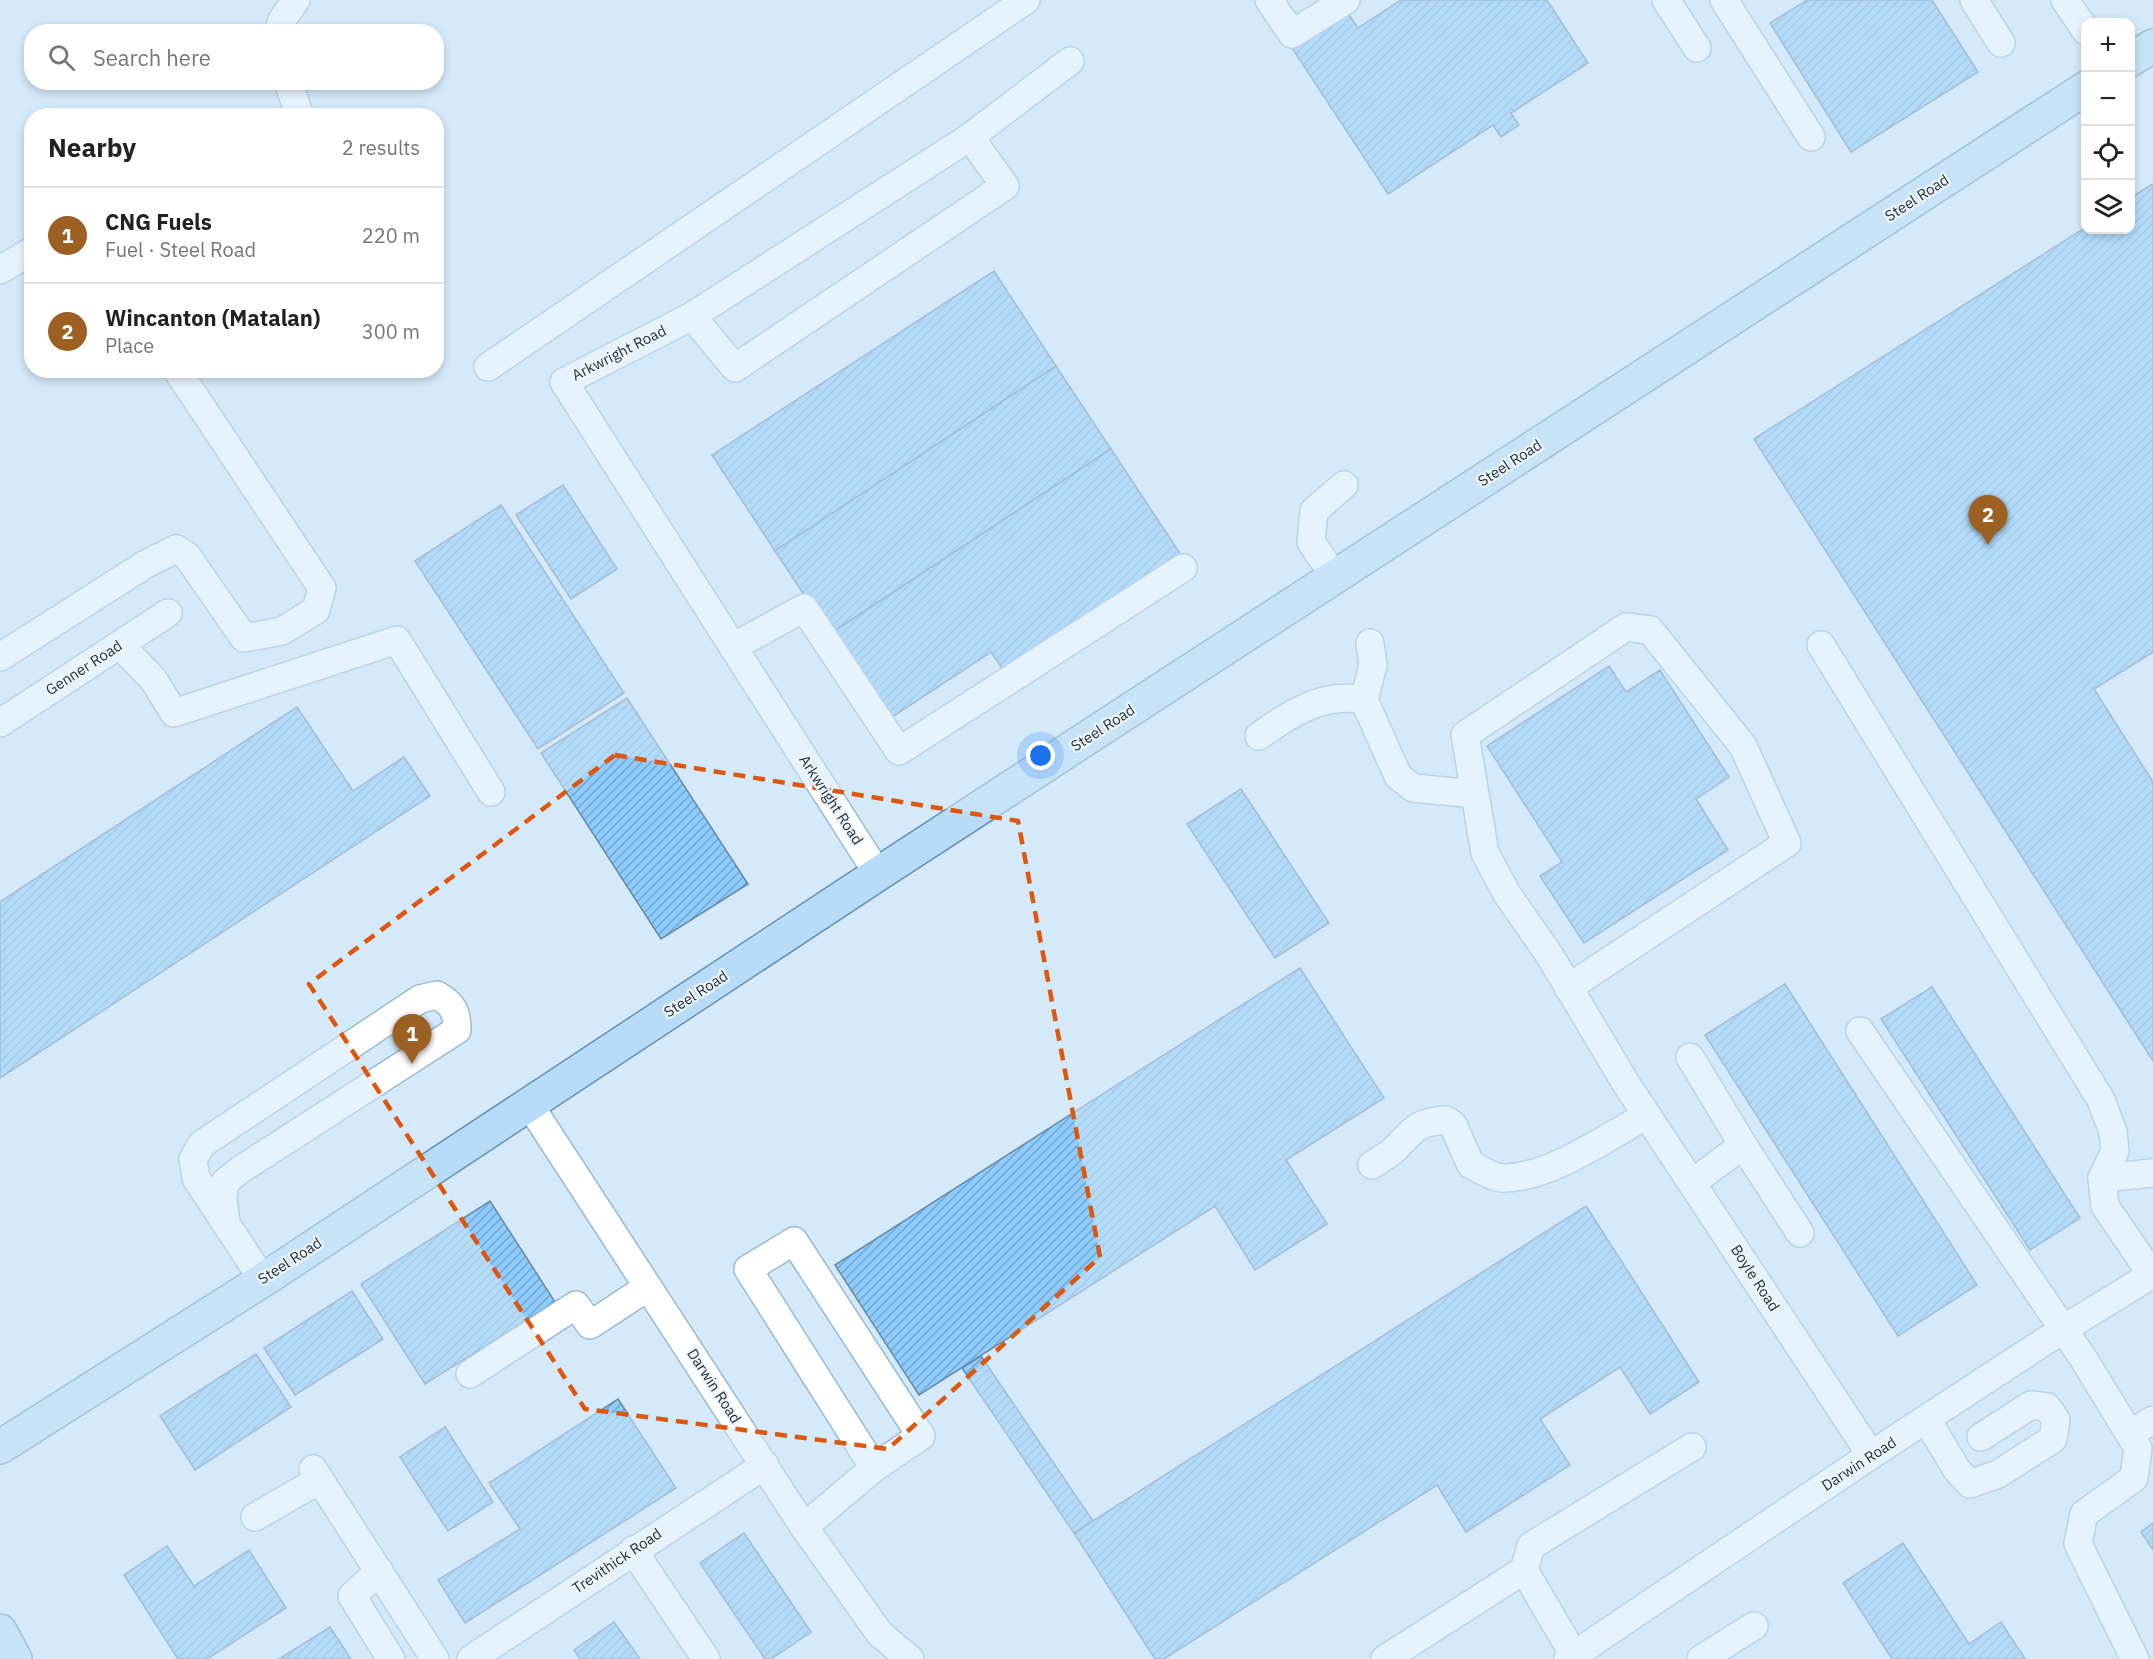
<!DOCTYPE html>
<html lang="en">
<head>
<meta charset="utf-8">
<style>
	:root { --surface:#fff; --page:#f6f6f6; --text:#222; --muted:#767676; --line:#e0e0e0; --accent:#9c6122 }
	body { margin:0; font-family:"IBM Plex Sans",sans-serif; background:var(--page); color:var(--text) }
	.controls { position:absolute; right:18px; top:18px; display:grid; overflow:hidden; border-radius:12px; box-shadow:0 3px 9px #0003 }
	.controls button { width:54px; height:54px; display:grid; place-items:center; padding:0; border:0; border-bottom:2px solid var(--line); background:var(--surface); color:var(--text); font:30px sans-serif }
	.you { position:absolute; left:1041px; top:756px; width:21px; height:21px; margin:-15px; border:4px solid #fff; border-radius:50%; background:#1a73e8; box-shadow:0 0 0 9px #1a73e833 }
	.badge { display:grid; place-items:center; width:39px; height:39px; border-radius:50%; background:var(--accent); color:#fff; font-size:20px; font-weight:700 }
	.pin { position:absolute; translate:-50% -50px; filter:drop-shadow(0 2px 3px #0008) }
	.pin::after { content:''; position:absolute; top:32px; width:21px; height:18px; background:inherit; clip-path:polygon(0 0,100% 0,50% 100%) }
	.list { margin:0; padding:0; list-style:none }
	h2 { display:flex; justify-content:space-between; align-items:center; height:78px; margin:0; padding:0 24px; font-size:26px }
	h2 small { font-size:20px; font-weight:400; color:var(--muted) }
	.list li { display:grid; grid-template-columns:39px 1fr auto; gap:18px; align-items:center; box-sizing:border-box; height:96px; padding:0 24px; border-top:2px solid var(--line) }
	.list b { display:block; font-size:22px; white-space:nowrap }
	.list p { margin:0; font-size:20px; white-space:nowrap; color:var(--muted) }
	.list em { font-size:20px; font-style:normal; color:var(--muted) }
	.icon { flex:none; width:33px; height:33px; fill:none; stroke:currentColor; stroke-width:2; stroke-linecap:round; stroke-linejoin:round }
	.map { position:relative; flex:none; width:2153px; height:1659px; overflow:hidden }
	.search { position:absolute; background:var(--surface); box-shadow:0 3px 9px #0003; left:24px; top:24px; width:420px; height:66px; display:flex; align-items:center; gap:15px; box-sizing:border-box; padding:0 21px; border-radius:24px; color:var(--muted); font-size:22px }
	.panel { position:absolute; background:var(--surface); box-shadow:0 3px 9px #0003; left:24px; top:108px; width:420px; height:270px; border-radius:24px }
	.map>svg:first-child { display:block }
</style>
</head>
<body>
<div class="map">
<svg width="2153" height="1659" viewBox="0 0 2153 1659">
	<defs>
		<pattern id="building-hatch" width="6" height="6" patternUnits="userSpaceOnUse" patternTransform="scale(1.5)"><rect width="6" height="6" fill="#8dccfd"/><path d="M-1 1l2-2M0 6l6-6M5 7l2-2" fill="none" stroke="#73a6ce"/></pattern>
	</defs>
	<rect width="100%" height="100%" fill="#d4e9fa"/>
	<g fill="url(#building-hatch)" stroke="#6989a3" stroke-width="1.5">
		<path d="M 1401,0 L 1547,0 L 1588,63 L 1511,113 L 1519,125 L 1501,137 L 1493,125 L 1388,194 L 1292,48 L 1347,12 L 1358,28 Z"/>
		<path d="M 1807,0 L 1932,0 L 1978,72 L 1851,152 L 1770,23 Z"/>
		<path d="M 2153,184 L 2153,652 L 2094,689 L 2153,782 L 2153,1061 L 1754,439 L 2086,227 L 2086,230 L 2130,230 L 2130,198 Z"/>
		<path d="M 994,271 L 1056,366 L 775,551 L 712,455 Z"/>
		<path d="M 1056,366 L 1111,449 L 830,634 L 775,551 Z"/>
		<path d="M 1111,449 L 1181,555 L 1004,671 L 991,652 L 886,721 L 830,634 Z"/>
		<path d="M 563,485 L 617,569 L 571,599 L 516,515 Z"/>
		<path d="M 501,505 L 624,693 L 538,749 L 415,561 Z"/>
		<path d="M 1609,666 L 1626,692 L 1660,670 L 1729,777 L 1696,799 L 1728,850 L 1584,943 L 1540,876 L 1562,862 L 1487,746 Z"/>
		<path d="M 627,698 L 748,884 L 661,939 L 541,753 Z"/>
		<path d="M 297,707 L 353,791 L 404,757 L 430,796 L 0,1078 L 0,902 Z"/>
		<path d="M 1241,789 L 1329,923 L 1275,958 L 1187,824 Z"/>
		<path d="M 1300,968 L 1384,1098 L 1286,1160 L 1327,1224 L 1255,1270 L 1215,1206 L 919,1395 L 835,1265 Z"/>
		<path d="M 1785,984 L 1977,1285 L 1898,1336 L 1705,1035 Z"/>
		<path d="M 1932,987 L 2080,1218 L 2030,1250 L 1881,1019 Z"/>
		<path d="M 490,1201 L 555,1302 L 425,1384 L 361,1284 Z"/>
		<path d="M 1586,1206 L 1699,1382 L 1650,1414 L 1620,1367 L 1540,1419 L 1570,1465 L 1466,1532 L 1437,1485 L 1164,1659 L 1155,1659 L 1074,1533 Z"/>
		<path d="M 352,1291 L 383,1339 L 295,1395 L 264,1348 Z"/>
		<path d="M 256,1354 L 291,1407 L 195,1470 L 160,1416 Z"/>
		<path d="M 981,1356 L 1093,1521 L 1074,1533 L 962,1368 Z"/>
		<path d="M 618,1399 L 676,1488 L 465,1623 L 438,1580 L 520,1529 L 489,1483 Z"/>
		<path d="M 445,1427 L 493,1502 L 448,1531 L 400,1457 Z"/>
		<path d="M 2153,1523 L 2153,1550 L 2141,1532 Z"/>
		<path d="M 744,1533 L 811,1632 L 771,1659 L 765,1659 L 700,1563 Z"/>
		<path d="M 1903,1543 L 1969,1644 L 2001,1622 L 2025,1659 L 1892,1659 L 1843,1583 Z"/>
		<path d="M 167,1546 L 194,1586 L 249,1550 L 286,1608 L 207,1659 L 178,1659 L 124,1575 Z"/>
		<path d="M 614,1622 L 640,1659 L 580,1659 L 574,1650 Z"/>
		<path d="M 330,1627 L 351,1659 L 279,1659 Z"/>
	</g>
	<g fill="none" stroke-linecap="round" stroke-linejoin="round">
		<g stroke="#99bbd6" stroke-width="30">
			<g id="minor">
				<path d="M 1269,0 L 1292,34 L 1346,0"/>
				<path d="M 1666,0 L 1697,48"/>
				<path d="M 1724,0 L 1811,137"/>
				<path d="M 1974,0 L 2001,43"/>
				<path d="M 2065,0 L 2086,31"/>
				<path d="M 278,32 L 282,20 L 296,0"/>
				<path d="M 288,82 L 300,116"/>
				<path d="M 0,270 L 32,251"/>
				<path d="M 692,316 L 735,368 L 1005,186 L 970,137"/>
				<path d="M 488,367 L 1026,0"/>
				<path d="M 1335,577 L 1311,542 L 1314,511 L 1344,485"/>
				<path d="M 1370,643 L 1373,665 L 1364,700 L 1398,776 L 1413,788 L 1475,794"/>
				<path d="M 120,645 L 153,679 L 174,713 L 397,640 L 491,792"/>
				<path d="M 1821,645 L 2101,1100 L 2113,1132 L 2115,1151 L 2102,1178 L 2105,1206 L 2152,1275"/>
				<path d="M 733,647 L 804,608 L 899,751 L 1183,568"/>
				<path d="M 0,657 L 146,564 L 176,549 L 187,556 L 244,638 L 282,631 L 316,610 L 322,588 L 177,370"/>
				<path d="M 0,723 L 168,613"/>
				<path d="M 1259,736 C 1291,713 1323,692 1364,700"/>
				<path d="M 878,874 L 564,382 L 692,316 L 970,137 L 1070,61"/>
				<path d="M 1568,988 L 1787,843 L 1743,746 L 1650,630 L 1626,627 L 1465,735 L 1485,853 L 1507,894 L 1550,956 L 1625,1082 L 1871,1455"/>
				<path d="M 1860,1031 L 2083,1358 L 2138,1448 L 2134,1478 L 2084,1514 L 2078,1544 L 2135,1659"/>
				<path d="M 1690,1057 L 1743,1145 L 1692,1183"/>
				<path d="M 529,1104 L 804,1527 L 880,1634 L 910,1659"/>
				<path d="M 1743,1145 L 1800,1233"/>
				<path d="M 1372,1165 C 1379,1160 1389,1155 1395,1149 C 1414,1129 1417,1122 1446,1120 L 1453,1125 L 1471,1165 C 1480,1169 1495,1179 1505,1178 C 1552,1177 1607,1137 1647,1115"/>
				<path d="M 2102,1178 L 2153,1173"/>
				<path d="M 226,1223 L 223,1198 L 225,1182 L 240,1170 L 457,1030 C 457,1012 453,1004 437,995 L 420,999 L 202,1144 L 193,1159 L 196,1178 L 263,1280"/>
				<path d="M 470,1374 L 576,1305 L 590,1325 L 648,1287"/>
				<path d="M 1927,1420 L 1957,1470 L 1970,1484 L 1998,1474 L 2053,1439 L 2056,1420 L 2047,1407 L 2031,1405 L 1981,1437"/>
				<path d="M 2130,1434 L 2153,1420"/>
				<path d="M 313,1469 L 435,1659"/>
				<path d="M 255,1517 L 319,1480"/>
				<path d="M 804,1527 L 874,1468 L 748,1269 L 794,1241 L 921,1436 L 874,1468"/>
				<path d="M 633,1550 L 706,1659"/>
				<path d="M 379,1571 L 352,1596 L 391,1659"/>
				<path d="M 1574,1655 L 1524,1570 L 1531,1546 L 1692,1447"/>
				<path d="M 471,1659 L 765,1465"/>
				<path d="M 1385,1659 L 1524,1570"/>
				<path d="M 1568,1659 L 1871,1455 L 2065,1328 L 2153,1274"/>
				<path d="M 1701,1659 L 1754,1626"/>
			</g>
		</g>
		<g stroke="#6590b2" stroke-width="36">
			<g id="major">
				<path d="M 2130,60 L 2153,46"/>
				<path d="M 0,1447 L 263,1280 L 878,874 L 2086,88"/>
				<path d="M 0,1631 L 15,1659"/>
			</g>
		</g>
		<use href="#minor" stroke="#fff" stroke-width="27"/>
		<use href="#major" stroke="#b8dbf7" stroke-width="33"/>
	</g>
	<path d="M0 0H2153V1659H0ZM 615,755 L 1018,821 L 1100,1257 L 888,1449 L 585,1409 L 309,984 Z" fill="#d4e9fa" fill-opacity=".55" fill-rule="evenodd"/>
	<path fill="none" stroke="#de570e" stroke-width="4.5" stroke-dasharray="12 8" stroke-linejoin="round" d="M 615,755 L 1018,821 L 1100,1257 L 888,1449 L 585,1409 L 309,984 Z"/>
	<g text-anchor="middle" stroke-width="4.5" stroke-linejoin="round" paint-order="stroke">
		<g font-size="15" fill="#23313c" stroke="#edf4fa">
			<text transform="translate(1917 198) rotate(-33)" y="5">Steel Road</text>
			<text transform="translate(619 353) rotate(-27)" y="5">Arkwright Road</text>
			<text transform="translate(1510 463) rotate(-33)" y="5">Steel Road</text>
			<text transform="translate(84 668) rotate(-33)" y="5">Genner Road</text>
			<text transform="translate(1103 728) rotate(-33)" y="5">Steel Road</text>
			<text transform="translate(831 800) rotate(57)" y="5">Arkwright Road</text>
			<text transform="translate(696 994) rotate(-33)" y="5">Steel Road</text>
			<text transform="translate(290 1261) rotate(-33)" y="5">Steel Road</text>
			<text transform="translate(1755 1278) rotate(57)" y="5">Boyle Road</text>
			<text transform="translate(714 1386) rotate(57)" y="5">Darwin Road</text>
			<text transform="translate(1859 1464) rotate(-33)" y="5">Darwin Road</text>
			<text transform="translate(617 1561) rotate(-34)" y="5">Trevithick Road</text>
		</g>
	</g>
</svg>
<div class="controls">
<button>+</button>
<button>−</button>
<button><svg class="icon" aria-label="locate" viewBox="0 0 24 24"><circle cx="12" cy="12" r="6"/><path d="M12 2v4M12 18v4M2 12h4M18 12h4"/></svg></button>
<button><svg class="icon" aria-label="layers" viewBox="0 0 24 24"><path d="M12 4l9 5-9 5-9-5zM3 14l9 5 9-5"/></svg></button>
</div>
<div class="you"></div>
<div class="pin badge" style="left:412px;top:1064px">1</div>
<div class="pin badge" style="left:1988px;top:545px">2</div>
<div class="search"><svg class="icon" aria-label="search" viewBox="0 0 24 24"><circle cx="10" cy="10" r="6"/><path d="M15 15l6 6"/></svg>Search here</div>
<section class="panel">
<h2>Nearby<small>2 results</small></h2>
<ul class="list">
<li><span class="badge">1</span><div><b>CNG Fuels</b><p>Fuel · Steel Road</p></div><em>220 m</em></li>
<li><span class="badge">2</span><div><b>Wincanton (Matalan)</b><p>Place</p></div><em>300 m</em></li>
</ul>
</section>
</div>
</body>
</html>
